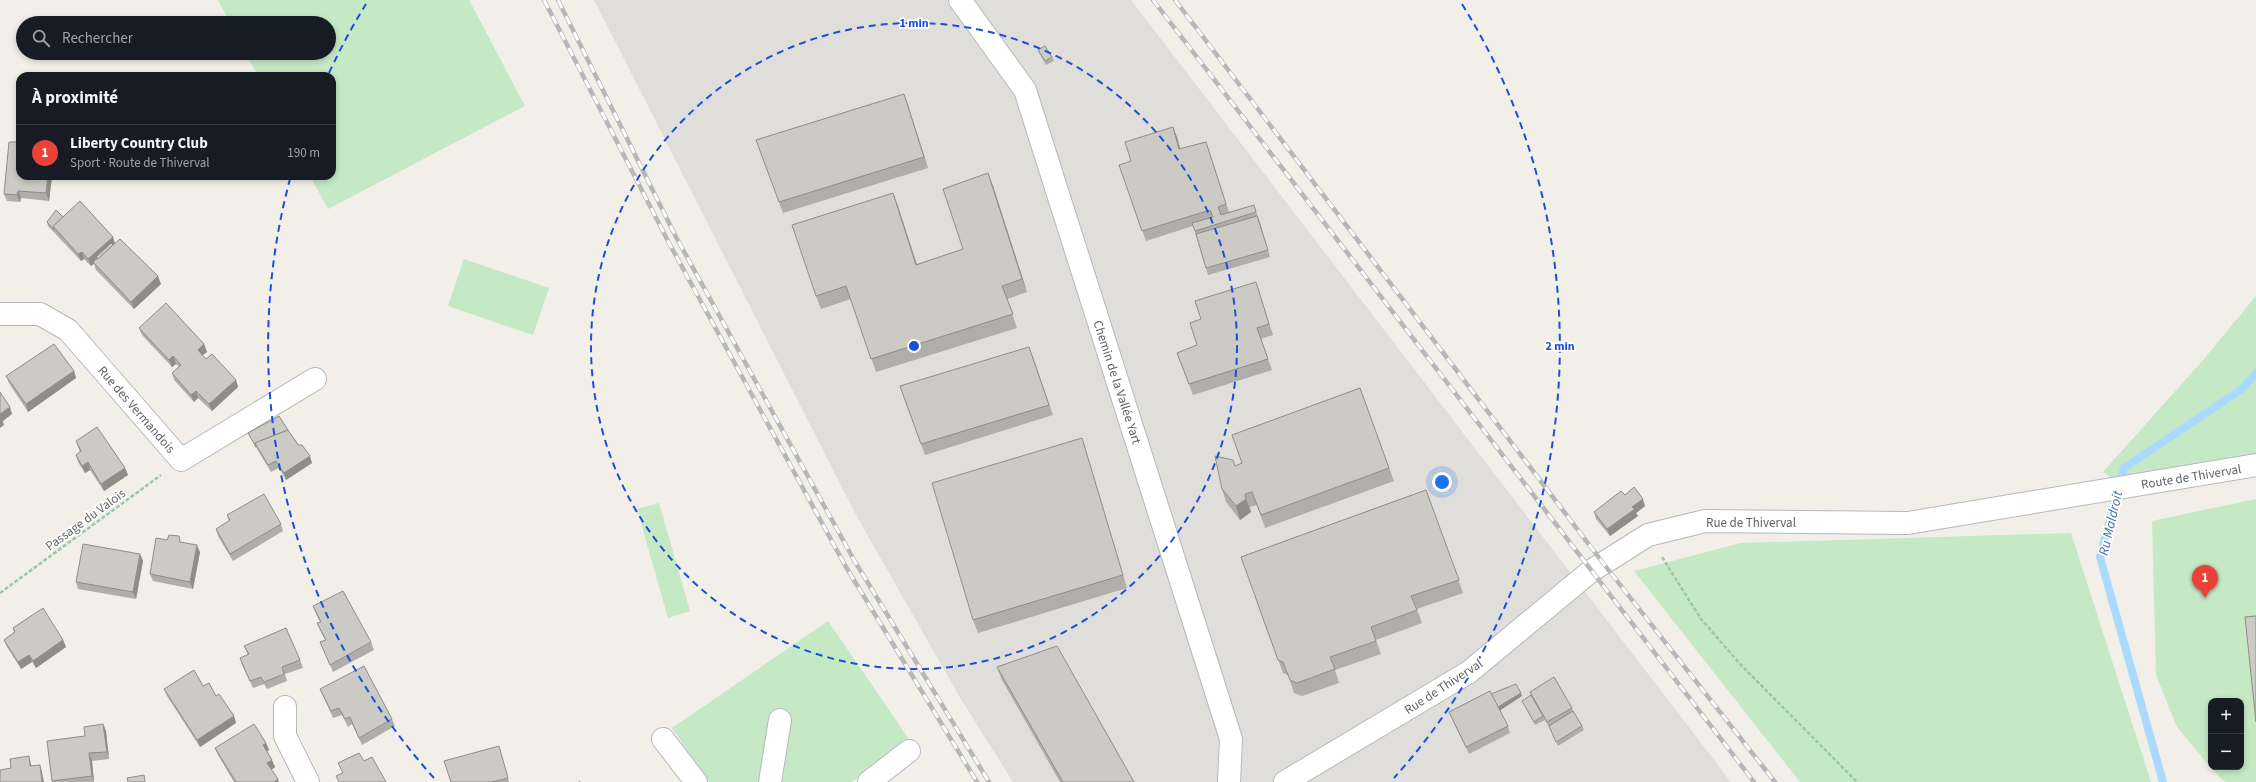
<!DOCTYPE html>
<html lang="fr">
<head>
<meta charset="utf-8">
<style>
	:root { --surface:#171b24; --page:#20242c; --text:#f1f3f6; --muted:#9ea1a6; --line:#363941; --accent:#ea4335 }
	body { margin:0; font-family:"Source Sans 3",sans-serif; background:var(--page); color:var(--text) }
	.controls { position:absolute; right:12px; bottom:12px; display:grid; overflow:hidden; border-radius:8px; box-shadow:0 2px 6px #0003 }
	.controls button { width:36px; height:36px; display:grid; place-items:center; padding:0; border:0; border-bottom:1px solid var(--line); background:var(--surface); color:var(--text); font:20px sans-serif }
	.you { position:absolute; left:1442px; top:482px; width:14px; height:14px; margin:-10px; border:3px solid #fff; border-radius:50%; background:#1a73e8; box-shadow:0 0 0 6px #1a73e833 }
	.badge { display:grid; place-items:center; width:26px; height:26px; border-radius:50%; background:var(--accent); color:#fff; font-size:13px; font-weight:700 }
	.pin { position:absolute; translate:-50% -33px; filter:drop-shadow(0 1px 2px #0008) }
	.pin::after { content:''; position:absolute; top:21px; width:14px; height:12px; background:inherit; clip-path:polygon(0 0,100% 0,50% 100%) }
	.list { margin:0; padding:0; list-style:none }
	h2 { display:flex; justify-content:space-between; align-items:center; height:52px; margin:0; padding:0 16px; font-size:17px }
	h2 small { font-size:13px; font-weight:400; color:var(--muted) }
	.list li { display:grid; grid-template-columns:26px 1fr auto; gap:12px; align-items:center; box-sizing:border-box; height:56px; padding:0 16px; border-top:1px solid var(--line) }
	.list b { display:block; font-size:15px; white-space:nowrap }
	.list p { margin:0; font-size:13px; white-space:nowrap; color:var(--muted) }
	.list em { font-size:13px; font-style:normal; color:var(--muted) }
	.icon { flex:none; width:22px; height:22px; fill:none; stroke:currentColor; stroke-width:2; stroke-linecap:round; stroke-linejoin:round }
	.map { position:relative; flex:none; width:2256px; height:782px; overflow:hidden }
	.search { position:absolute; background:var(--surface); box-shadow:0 2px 6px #0003; left:16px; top:16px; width:320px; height:44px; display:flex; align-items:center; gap:10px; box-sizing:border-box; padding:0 14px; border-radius:22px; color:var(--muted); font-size:15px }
	.panel { position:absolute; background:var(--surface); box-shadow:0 2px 6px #0003; left:16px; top:72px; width:320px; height:108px; border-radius:12px }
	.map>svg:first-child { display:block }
</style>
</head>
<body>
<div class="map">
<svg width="2256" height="782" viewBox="0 0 2256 782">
	<rect width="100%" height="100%" fill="#f1efe8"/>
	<path fill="#e0deda" d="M 594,0 L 1131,0 L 1731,782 L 1013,782 L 959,696 L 856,515 Z"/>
	<g fill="#c5e8c5" fill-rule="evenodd">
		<path d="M 218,0 L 469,0 L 525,106 L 328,209 L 310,176 L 332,176 L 332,76 L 258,76 L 246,53 L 329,53 L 329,23 L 230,23 Z"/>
		<path d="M 464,259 L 549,288 L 533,335 L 448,306 Z"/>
		<path d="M 2256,296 L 2256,465 L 2125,487 L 2103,472 L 2204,359 Z"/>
		<path d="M 2256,499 L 2256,782 L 2225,782 L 2211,768 L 2177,727 L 2156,675 L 2152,521 ZM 2211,701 L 2241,701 L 2241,767 L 2211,767 Z"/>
		<path d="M 659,503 L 690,611 L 668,618 L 637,509 Z"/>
		<path d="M 2071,533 L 2151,782 L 1800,782 L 1634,571 L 1741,543 Z"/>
		<path d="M 828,621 L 911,742 L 852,782 L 709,782 L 672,728 Z"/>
	</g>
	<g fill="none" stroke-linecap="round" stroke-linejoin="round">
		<path stroke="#aadaff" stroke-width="8" d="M 2163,782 L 2100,557 L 2124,468 L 2243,388 L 2256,373"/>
		<g stroke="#b5b8bc" stroke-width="24">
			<g id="minor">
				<path d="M 960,0 L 1025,90 L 1231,739 L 1229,782"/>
				<path d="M 0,314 L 40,314 L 68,330 L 181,460 L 315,379"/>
				<path d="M 285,707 L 285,736 L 308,782"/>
				<path d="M 663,739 L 696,782"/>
				<path d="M 770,782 L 780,720"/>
				<path d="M 869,782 L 909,751"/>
				<path d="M 1285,782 L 1469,672 L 1591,571 L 1648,535 L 1705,521 L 1908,523 L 2256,465"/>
			</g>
		</g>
		<g stroke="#9cc7a9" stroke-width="2.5" stroke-dasharray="4 2" stroke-linecap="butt">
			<path d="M 1662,557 L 1701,619 L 1741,665 L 1857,782"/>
			<path d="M 0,593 L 161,475"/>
			<path d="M 579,782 L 580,781"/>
		</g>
		<use href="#minor" stroke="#fff" stroke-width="22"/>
		<g stroke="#b6b7b8" stroke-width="4.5">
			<g id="rail">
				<path d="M 544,0 L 669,243 L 846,567 L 977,782"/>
				<path d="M 558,0 L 676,237 L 854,560 L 989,782"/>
				<path d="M 1153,0 L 1754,782"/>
				<path d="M 1175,0 L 1603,563 L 1775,782"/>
			</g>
		</g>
		<use href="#rail" stroke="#fff" stroke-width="3" stroke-dasharray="9" stroke-linecap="butt"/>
	</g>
	<g fill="#afaea9">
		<path d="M 1038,50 L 1052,57 L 1054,61 L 1046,65 L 1039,53 Z"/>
		<path d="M 904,94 L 928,168 L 783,213 L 756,140 Z"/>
		<path d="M 1173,127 L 1180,149 L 1206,142 L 1229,212 L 1254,205 L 1260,223 L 1270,257 L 1208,275 L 1193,226 L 1146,241 L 1119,165 L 1131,161 Z"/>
		<path d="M 988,173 L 993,186 L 1027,292 L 1007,299 L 1017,328 L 876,372 L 851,299 L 821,309 L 816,296 L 893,193 L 917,264 L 963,249 Z"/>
		<path d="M 20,176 L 52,176 L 49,201 L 21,198 L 20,202 L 7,201 L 4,194 Z"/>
		<path d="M 63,217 L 113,237 L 115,243 L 161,284 L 134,309 L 96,270 L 94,264 L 91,266 L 84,259 L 81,261 L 48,226 L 47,222 Z"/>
		<path d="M 1256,282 L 1273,335 L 1261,339 L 1272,370 L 1193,395 L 1177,353 L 1197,345 L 1201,319 Z"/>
		<path d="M 139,328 L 204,344 L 207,352 L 202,356 L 206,359 L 236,380 L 238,387 L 212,411 L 198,398 L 194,402 L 174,380 L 172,373 L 179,367 L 176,364 L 172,367 L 142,335 Z"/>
		<path d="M 1033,357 L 1053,415 L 925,455 L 900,386 Z"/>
		<path d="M 74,371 L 76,378 L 28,412 L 9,383 L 6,376 Z"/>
		<path d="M 1360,388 L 1394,481 L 1265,528 L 1257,505 L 1250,507 L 1251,512 L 1240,520 L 1226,502 L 1222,489 L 1235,466 L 1242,463 Z"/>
		<path d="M 288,430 L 312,463 L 286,480 L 279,468 L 271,472 L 250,437 L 248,433 Z"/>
		<path d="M 76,441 L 125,468 L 128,475 L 104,491 L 90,470 L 85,473 L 78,462 L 76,455 L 80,452 Z"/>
		<path d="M 1086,451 L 1127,588 L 978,633 L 973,620 Z"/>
		<path d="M 1426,490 L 1463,593 L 1417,609 L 1422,623 L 1376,640 L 1381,654 L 1335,670 L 1339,683 L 1302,696 L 1294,693 L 1288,675 L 1283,673 L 1241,557 Z"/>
		<path d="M 1625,495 L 1645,506 L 1636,513 L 1638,516 L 1610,536 L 1596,519 L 1594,512 Z"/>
		<path d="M 227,515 L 281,524 L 283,531 L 233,561 L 218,536 L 216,529 L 229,521 Z"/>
		<path d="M 167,540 L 182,543 L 200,552 L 193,589 L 153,581 L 150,574 Z"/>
		<path d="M 140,554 L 143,561 L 136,599 L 78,589 L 76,582 Z"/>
		<path d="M 313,606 L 371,642 L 374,650 L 333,672 L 320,642 L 325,640 L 320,630 L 317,623 L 320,622 L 316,614 Z"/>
		<path d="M 13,628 L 63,640 L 66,647 L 36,668 L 32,662 L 21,669 L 7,647 L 4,640 L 14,633 Z"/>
		<path d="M 244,646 L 300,660 L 303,668 L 285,674 L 287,681 L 267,689 L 264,684 L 253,688 L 242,665 L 240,658 L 248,655 Z"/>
		<path d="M 997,667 L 1134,782 L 1060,782 L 1002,680 Z"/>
		<path d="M 203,686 L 216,696 L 234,716 L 236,723 L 200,747 L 167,696 L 164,689 Z"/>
		<path d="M 320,689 L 392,719 L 395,726 L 362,745 L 352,724 L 348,727 L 342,715 L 333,718 Z"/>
		<path d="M 1530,692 L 1572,708 L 1573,711 L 1582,726 L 1584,730 L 1558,746 L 1550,729 L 1545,720 L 1535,725 L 1524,704 L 1522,701 L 1531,695 Z"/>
		<path d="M 1491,694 L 1522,696 L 1500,710 L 1508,726 L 1510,733 L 1469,754 L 1452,719 L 1449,712 Z"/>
		<path d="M 103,724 L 106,731 L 109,759 L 92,761 L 94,782 L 52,782 L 47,741 L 85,736 Z"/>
		<path d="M 266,743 L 269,750 L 267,751 L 275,767 L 271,770 L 279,782 L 234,782 L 218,755 L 215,748 Z"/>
		<path d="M 501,753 L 509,782 L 451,782 Z"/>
	</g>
	<g fill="#8f8d8a">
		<path d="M 904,94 L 908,105 L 928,168 L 924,157 Z"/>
		<path d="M 1173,127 L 1177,137 L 1183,159 L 1179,149 Z"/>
		<path d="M 988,173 L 993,186 L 1027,292 L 1022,279 Z"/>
		<path d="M 48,176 L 52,176 L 49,201 L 46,193 Z"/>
		<path d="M 18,191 L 21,198 L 20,202 L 17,195 Z"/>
		<path d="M 893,193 L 898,206 L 921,278 L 916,265 Z"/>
		<path d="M 1257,216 L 1260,223 L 1270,257 L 1268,250 Z"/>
		<path d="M 113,237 L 115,245 L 96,257 L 97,261 L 91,266 L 88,259 Z"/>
		<path d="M 82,252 L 84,259 L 81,261 L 78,254 Z"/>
		<path d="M 158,276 L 161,284 L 134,309 L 131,302 Z"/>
		<path d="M 204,344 L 207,352 L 200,357 L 198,350 Z"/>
		<path d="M 173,356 L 176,364 L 172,367 L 169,360 Z"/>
		<path d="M 74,371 L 76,378 L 28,412 L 26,404 Z"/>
		<path d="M 236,380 L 238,387 L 212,411 L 209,404 Z"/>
		<path d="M 196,391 L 198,398 L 194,402 L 191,395 Z"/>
		<path d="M 10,407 L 12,414 L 3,421 L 4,425 L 0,428 L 0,414 Z"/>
		<path d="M 1082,438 L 1086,451 L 1127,588 L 1123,575 Z"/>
		<path d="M 310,456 L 312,463 L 286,480 L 284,473 Z"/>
		<path d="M 88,462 L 90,470 L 85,473 L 82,466 Z"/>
		<path d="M 125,468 L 128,475 L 104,491 L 101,484 Z"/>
		<path d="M 1246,499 L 1251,512 L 1240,520 L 1236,506 Z"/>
		<path d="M 1643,499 L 1645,506 L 1636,513 L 1638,516 L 1610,536 L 1607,529 L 1632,507 Z"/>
		<path d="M 197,545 L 200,552 L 193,589 L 190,582 Z"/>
		<path d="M 140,554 L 143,561 L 136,599 L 133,592 Z"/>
		<path d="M 63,640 L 66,647 L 36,668 L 33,661 Z"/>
		<path d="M 29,655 L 32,662 L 21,669 L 18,662 Z"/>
		<path d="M 1521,693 L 1522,696 L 1499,711 L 1498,707 Z"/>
		<path d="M 234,716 L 236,723 L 200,747 L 197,740 Z"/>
		<path d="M 103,724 L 106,731 L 109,759 L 107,752 Z"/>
		<path d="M 266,743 L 269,750 L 266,752 L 263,745 Z"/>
		<path d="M 89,753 L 92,761 L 94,782 L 92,776 Z"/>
		<path d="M 29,756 L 31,764 L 33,773 L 30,766 Z"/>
		<path d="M 272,760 L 275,767 L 270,771 L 267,763 Z"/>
		<path d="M 40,765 L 42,772 L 44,782 L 42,782 Z"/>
		<path d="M 278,779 L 279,782 L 274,782 Z"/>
	</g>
	<g fill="#cccac5" stroke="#8f8d8a">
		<path d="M 1045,46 L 1052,57 L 1045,61 L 1038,50 Z"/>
		<path d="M 904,94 L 924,157 L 779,202 L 756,140 Z"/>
		<path d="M 1173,127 L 1179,149 L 1206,142 L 1226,204 L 1218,207 L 1221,215 L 1254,205 L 1256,212 L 1195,231 L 1192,223 L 1213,217 L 1210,210 L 1142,231 L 1119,165 L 1131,161 L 1125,142 Z"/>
		<path d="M 9,142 L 20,142 L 20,176 L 48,176 L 46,193 L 18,191 L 17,195 L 4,194 Z"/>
		<path d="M 988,173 L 1022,279 L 1002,286 L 1013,314 L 871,359 L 846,286 L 816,296 L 792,225 L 893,193 L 916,265 L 963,249 L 943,189 Z"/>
		<path d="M 80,201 L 113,237 L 88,259 L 82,252 L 78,254 L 53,226 Z"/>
		<path d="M 56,210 L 63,217 L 53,226 L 54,230 L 47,222 Z"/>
		<path d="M 1257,216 L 1268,250 L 1206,268 L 1196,234 Z"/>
		<path d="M 120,239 L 158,276 L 131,302 L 93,262 Z"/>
		<path d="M 111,243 L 113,245 L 98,259 L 96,257 Z"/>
		<path d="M 1256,282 L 1269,324 L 1257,328 L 1268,359 L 1189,384 L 1177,353 L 1197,345 L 1190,323 L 1201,319 L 1195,301 Z"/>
		<path d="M 166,303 L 204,344 L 198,350 L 206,359 L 212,354 L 236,380 L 209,404 L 196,391 L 191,395 L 172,373 L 181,365 L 173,356 L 169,360 L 139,328 Z"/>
		<path d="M 54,344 L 74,371 L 26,404 L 6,376 Z"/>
		<path d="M 1029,347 L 1049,405 L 921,444 L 900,386 Z"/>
		<path d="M 1360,388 L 1389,468 L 1261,515 L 1252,492 L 1245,494 L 1246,499 L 1236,506 L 1222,489 L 1215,456 L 1233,460 L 1235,466 L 1242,463 L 1232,435 Z"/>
		<path d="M 0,392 L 10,407 L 0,414 Z"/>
		<path d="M 279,416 L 288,430 L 255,443 L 256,447 L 248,433 Z"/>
		<path d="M 97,427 L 125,468 L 101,484 L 88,462 L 82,466 L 76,455 L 81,451 L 76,441 Z"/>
		<path d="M 288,430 L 298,445 L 302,445 L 310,456 L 284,473 L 276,461 L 268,465 L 255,443 Z"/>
		<path d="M 1082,438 L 1123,575 L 973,620 L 932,483 Z"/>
		<path d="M 1634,487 L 1643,499 L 1632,507 L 1635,509 L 1607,529 L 1594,512 L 1621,491 L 1625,495 Z"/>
		<path d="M 1426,490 L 1459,580 L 1411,596 L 1417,610 L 1371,627 L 1376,641 L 1330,657 L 1335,669 L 1297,683 L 1290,680 L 1283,662 L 1278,660 L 1241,557 Z"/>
		<path d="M 264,494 L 281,524 L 230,554 L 216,529 L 230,520 L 227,515 Z"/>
		<path d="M 169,535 L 179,536 L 180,542 L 197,545 L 190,582 L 150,574 L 156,538 L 167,540 Z"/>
		<path d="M 83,544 L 140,554 L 133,592 L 76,582 Z"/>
		<path d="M 343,591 L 371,642 L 330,665 L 320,642 L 326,640 L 317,623 L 321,622 L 313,606 Z"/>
		<path d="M 43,608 L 63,640 L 33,661 L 29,655 L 18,662 L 4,640 L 15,632 L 13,628 Z"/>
		<path d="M 2256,616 L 2256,722 L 2245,617 Z"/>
		<path d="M 286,628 L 300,660 L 282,667 L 284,674 L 264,682 L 261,677 L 250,681 L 240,658 L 249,654 L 244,646 Z"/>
		<path d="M 1057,646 L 1134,782 L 1063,782 L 997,667 Z"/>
		<path d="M 364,666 L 392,719 L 359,738 L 350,717 L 345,719 L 339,708 L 331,711 L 320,689 Z"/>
		<path d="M 194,670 L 203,686 L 209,683 L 216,696 L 219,694 L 234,716 L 197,740 L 164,689 Z"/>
		<path d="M 1554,677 L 1572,708 L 1547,722 L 1530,692 Z"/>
		<path d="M 1516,684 L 1521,693 L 1498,707 L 1491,694 Z"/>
		<path d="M 1490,691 L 1508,726 L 1466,747 L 1449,712 Z"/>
		<path d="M 1531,695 L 1543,716 L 1534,722 L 1522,701 Z"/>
		<path d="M 1573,711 L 1582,726 L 1556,742 L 1549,726 Z"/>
		<path d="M 103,724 L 107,752 L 89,753 L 92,776 L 52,781 L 47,741 L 85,736 L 84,727 Z"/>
		<path d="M 254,724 L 266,743 L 263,745 L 272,760 L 267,763 L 278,779 L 274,782 L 236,782 L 215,748 Z"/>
		<path d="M 499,746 L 508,778 L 492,782 L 451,782 L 444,761 Z"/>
		<path d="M 359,753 L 364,761 L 372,757 L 386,782 L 339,782 L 336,776 L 343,773 L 338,763 Z"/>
		<path d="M 29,756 L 30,766 L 40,765 L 42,782 L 0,782 L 0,770 L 11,768 L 10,759 Z"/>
		<path d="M 144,775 L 145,782 L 128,782 L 127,778 Z"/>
	</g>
	<g fill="none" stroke="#1d4ed8" stroke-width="2" stroke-dasharray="7 5">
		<circle cx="914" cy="346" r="323"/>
		<path d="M434 778A646 646 0 0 1 290 179M329 73A646 646 0 0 1 366 4M1462 4A646 646 0 0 1 1394 778"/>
	</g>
	<g text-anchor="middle" stroke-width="3.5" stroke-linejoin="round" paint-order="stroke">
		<g font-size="13" fill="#5f6368" stroke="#fff">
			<text transform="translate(1118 382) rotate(72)" y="5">Chemin de la Vallée Yart</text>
			<text transform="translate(137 409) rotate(49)" y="5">Rue des Vermandois</text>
			<text transform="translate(2191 476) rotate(-9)" y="5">Route de Thiverval</text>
			<text transform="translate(85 519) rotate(-36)" y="5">Passage du Valois</text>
			<text x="1751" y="527">Rue de Thiverval</text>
			<text transform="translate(1443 686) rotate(-33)" y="5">Rue de Thiverval</text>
		</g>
		<g font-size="14" font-style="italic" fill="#4174aa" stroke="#fff">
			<text transform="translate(2110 523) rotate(-77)" y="5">Ru Maldroit</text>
		</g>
	</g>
	<circle cx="914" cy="346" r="6" fill="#1d4ed8" stroke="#fff" stroke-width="2"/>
	<g font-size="12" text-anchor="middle" font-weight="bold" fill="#1d4ed8" stroke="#fff" stroke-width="3.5" stroke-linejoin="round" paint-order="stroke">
		<text x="914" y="27">1 min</text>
		<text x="1560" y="350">2 min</text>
	</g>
</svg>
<div class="controls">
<button>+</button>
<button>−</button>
</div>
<div class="you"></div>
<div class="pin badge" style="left:2205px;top:598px">1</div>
<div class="search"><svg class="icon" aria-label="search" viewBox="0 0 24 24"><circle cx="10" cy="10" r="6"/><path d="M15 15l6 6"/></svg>Rechercher</div>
<section class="panel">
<h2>À proximité<small></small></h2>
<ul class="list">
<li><span class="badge">1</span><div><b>Liberty Country Club</b><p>Sport · Route de Thiverval</p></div><em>190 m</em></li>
</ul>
</section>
</div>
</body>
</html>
